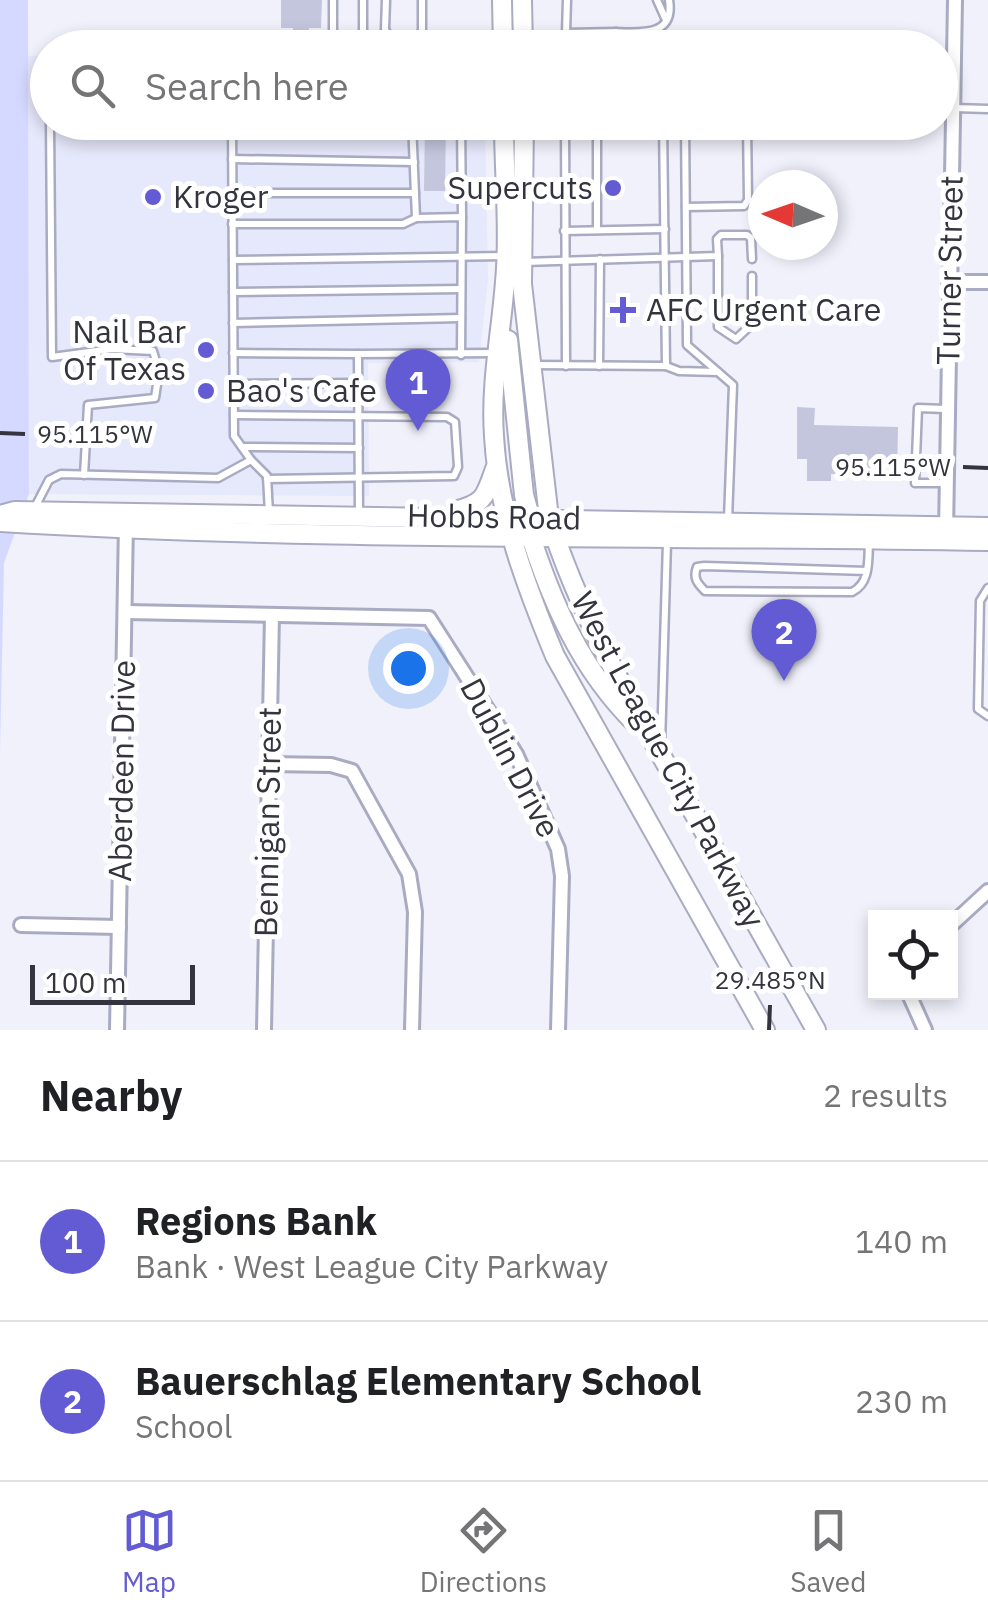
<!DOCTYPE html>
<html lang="en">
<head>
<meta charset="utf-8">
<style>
	:root { --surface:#fff; --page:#f6f6f6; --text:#202124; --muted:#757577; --line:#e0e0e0; --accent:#625bd4 }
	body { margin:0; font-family:"IBM Plex Sans",sans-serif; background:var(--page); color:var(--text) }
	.controls { position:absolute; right:30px; bottom:30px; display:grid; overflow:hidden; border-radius:0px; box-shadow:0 5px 15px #0003 }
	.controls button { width:90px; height:90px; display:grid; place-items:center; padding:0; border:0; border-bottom:2px solid var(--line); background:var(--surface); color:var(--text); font:50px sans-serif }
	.compass { position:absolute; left:748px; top:170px; width:90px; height:90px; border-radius:50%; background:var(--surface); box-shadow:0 5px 15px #0003; rotate:272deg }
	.scale { position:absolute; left:30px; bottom:25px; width:165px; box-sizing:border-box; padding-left:10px; border:5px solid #33343d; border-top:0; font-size:28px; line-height:35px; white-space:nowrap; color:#33343d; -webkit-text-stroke:8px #fff; paint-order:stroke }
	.you { position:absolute; left:408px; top:668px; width:35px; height:35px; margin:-25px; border:8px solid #fff; border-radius:50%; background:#1a73e8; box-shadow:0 0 0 15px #1a73e833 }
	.badge { display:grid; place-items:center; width:65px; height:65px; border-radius:50%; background:var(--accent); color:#fff; font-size:32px; font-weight:700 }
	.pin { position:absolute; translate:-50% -82px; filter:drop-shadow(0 2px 5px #0008) }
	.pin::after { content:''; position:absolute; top:52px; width:35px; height:30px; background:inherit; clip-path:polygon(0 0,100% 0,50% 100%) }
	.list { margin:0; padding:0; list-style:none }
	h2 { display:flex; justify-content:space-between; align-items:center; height:130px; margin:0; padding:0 40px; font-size:42px }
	h2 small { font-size:32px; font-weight:400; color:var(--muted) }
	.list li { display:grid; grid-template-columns:65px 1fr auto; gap:30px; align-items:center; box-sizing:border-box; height:160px; padding:0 40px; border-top:2px solid var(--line) }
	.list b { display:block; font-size:38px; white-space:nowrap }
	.list p { margin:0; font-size:32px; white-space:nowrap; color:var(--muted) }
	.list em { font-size:32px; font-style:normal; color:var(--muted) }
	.icon { flex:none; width:55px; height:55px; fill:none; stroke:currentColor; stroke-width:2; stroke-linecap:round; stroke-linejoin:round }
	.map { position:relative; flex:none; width:988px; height:1030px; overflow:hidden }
	.search { position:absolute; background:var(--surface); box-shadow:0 5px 15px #0003; left:30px; right:30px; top:30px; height:110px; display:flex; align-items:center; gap:25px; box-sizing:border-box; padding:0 35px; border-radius:55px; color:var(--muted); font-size:38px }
	.sheet { height:450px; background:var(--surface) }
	nav { display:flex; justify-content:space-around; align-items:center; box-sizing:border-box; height:140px; border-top:2px solid var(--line); background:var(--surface); font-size:28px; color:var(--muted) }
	nav a { display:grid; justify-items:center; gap:5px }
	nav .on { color:var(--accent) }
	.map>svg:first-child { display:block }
</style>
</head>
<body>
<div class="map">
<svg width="988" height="1030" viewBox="0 0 988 1030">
	<rect width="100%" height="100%" fill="#f0f1fb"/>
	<path fill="#e6e8fb" d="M 28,56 L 47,56 L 48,122 L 485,123 L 488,279 L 479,362 L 368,363 L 369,496 L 29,494 Z"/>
	<path fill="#d6d9ff" d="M 0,0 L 28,0 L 29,494 L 4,563 L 0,753 Z"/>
	<g fill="#c4c6de">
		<path d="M 281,0 L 322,0 L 321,28 L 309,28 L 309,36 L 293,36 L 293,28 L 281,28 Z"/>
		<path d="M 425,122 L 446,122 L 445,191 L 424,191 Z"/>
		<path d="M 797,407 L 815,408 L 814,425 L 898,427 L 897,480 L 878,480 L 878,475 L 831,474 L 831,481 L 807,481 L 807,459 L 797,459 Z"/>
	</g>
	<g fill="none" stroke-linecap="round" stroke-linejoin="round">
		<g stroke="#a9abc2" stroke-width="11">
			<g id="lane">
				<path d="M 386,0 L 385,29 L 390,39 L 417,40 L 422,30 L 422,0"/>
				<path d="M 567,0 L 566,33 L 616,32 L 616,48"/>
				<path d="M 657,0 L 666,20"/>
				<path d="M 616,32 C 642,33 675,36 669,0"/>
				<path d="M 333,48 L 333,0"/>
				<path d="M 363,48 L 363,0"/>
				<path d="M 954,108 L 988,109"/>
				<path d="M 50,122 L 52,357 L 112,349 L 153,351 L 159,371 L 155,398 L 88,405 L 84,475"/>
				<path d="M 232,122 L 234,436 L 251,460"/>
				<path d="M 412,122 L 416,218 L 462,217 L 461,355"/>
				<path d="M 461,122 L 462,217"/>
				<path d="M 565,122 L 566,366"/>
				<path d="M 597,122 L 597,230"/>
				<path d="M 663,122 L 666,366"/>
				<path d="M 685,122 L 687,345 L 733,385 L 728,520"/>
				<path d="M 232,128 L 412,129"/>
				<path d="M 232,159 L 414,162"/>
				<path d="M 232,193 L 415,193"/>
				<path d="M 686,207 L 744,206 L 748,200 L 747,122"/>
				<path d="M 232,224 L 403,224 L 416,218"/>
				<path d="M 564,231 L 665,229"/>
				<path d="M 718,256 L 718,327 L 736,339 L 752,324 L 752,276"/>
				<path d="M 233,260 L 506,256"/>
				<path d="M 524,262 L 718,256 L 717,239 L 721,235 L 747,235 L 751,238 L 752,259"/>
				<path d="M 233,292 L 461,289"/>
				<path d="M 233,323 L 461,318"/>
				<path d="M 233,353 L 358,354"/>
				<path d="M 533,365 L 666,366 L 679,371 L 718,372"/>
				<path d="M 599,366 L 600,259"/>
				<path d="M 234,384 L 358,383"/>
				<path d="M 946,409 L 918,408 L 915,483 L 946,483"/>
				<path d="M 234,415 L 447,417 L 455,422 L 458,467 L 454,476 L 267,479"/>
				<path d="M 242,447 L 359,448"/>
				<path d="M 35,507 L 49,480 L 61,474 L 218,478 L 251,460 L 267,476 L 269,513"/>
				<path d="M 359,514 L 358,354 L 496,353"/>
				<path d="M 867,571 L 704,566 L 697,567 C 693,578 697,583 705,591 L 852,592 C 871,583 868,559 869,540"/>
				<path d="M 988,588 L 980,601 L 978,709 L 988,716"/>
				<path d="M 661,744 L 667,542"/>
			</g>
		</g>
		<g stroke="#a9abc2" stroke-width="18">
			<g id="street">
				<path d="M 949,282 L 988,282"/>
				<path d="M 946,532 L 955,0"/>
				<path d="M 126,612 L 429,618 L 516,754 L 558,849 L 562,876 L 558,1030"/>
				<path d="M 269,764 L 331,765 L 352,771 L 409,874 L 415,912 L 412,1030"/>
				<path d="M 21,925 L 119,927"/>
				<path d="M 950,926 L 988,891"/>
				<path d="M 908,992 L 925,1030"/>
				<path d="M 117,1030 L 126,523"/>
				<path d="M 264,1030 L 272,615"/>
			</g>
		</g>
		<g stroke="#a9abc2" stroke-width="22">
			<g id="secondary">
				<path d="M 502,0 L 503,48"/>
				<path d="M 522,0 L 523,48"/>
				<path d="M 504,122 C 504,171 509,220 506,268 C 503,324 490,380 494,436 C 498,512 526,586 555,656 L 765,1030"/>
				<path d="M 524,122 L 522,284 L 549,518 C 578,611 626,694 674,778 C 721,862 769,946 816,1030"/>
				<path d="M 508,340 L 524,495 L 533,527"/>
				<path d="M 455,511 C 486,503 485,496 495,469"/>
				<path d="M 0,515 L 15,511 L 988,527"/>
				<path d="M 0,522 C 329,542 659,535 988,541"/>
				<path d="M 529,531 C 552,603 581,670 636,724"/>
			</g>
		</g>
		<use href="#lane" stroke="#fff" stroke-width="6"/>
		<use href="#street" stroke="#fff" stroke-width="12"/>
		<use href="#secondary" stroke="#fff" stroke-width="18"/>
	</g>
	<path fill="none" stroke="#33343d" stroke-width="4" d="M 0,433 L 25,434M 963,467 L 988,468M 769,1030 L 770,1005"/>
	<g fill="#625bd4" stroke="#fff" stroke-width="4">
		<circle cx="613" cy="188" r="10"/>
		<circle cx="153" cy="197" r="10"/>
		<path d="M618 295h10v10h10v10h-10v10h-10v-10h-10v-10h10z"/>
		<circle cx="206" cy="350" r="10"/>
		<circle cx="206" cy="391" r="10"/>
	</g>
	<g text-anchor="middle" stroke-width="10" stroke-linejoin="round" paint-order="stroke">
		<g font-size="32" fill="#33343d" stroke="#fff" text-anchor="start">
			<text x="593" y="199" text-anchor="end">Supercuts</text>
			<text x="173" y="208">Kroger</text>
			<text x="646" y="321">AFC Urgent Care</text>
			<text x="186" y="343" text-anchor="end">Nail Bar<tspan x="186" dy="37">Of Texas</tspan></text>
			<text x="226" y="402">Bao's Cafe</text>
		</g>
		<g font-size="32" fill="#33343d" stroke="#fff">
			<text transform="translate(950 270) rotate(-89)" y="11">Turner Street</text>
			<text transform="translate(494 517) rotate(1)" y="11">Hobbs Road</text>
			<text transform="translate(510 758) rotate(62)" y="11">Dublin Drive</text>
			<text transform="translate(668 760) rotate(62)" y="11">West League City Parkway</text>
			<text transform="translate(122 771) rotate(-89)" y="11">Aberdeen Drive</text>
			<text transform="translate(268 822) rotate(-89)" y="11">Bennigan Street</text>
		</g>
	</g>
	<g font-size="25" text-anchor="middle" fill="#33343d" stroke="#fff" stroke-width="10" stroke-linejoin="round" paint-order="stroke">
		<text x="95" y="443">95.115°W</text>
		<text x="893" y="476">95.115°W</text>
		<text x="770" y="989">29.485°N</text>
	</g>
</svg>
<div class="controls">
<button><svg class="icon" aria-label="locate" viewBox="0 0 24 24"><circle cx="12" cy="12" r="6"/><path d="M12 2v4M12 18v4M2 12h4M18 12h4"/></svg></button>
</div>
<svg class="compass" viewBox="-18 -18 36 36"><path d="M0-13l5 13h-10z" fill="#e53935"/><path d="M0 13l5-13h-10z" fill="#757577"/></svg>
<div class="scale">100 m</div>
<div class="you"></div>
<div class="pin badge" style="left:418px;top:431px">1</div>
<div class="pin badge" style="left:784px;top:681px">2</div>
<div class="search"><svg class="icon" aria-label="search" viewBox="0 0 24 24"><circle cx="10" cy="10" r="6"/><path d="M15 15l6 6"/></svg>Search here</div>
</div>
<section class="sheet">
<h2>Nearby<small>2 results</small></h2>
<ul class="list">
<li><span class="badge">1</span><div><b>Regions Bank</b><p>Bank · West League City Parkway</p></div><em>140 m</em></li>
<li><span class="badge">2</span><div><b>Bauerschlag Elementary School</b><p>School</p></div><em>230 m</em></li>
</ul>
</section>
<nav>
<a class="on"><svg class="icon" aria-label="map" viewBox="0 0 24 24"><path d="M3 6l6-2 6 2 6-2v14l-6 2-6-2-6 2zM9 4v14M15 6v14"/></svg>Map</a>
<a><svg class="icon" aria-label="directions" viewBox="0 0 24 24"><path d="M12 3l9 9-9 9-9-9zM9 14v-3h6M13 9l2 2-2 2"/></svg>Directions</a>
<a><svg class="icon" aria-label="saved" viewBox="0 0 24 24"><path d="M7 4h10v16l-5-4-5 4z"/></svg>Saved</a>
</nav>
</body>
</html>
